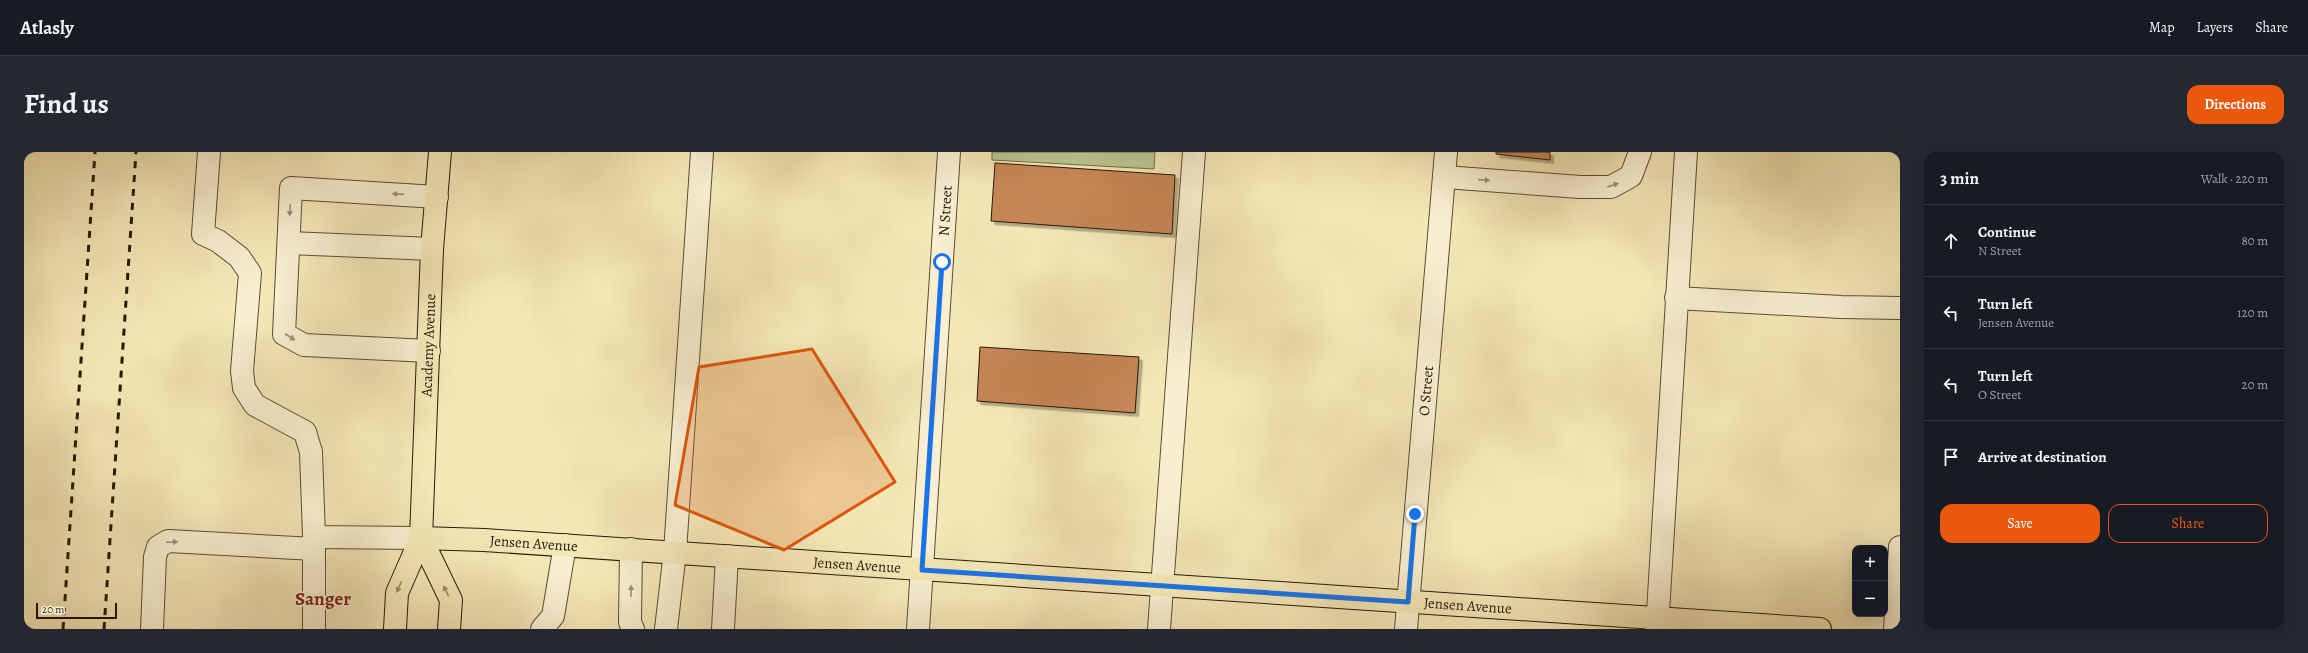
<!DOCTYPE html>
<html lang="en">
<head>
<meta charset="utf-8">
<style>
	:root { --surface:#171b24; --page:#242831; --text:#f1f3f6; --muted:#9ea1a6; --line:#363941; --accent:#ea580c }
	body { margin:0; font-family:Alegreya,serif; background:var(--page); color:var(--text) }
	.controls { position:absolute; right:12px; bottom:12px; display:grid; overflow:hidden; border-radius:8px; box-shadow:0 4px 16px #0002 }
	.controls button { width:36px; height:36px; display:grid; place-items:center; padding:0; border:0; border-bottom:1px solid var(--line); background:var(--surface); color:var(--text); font:20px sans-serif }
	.scale { position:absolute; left:12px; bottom:10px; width:81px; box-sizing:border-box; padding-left:4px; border:2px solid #28180a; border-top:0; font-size:11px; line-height:14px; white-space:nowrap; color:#28180a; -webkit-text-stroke:3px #f8efd0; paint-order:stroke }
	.stop { position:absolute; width:12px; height:12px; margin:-9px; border:3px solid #1a73e8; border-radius:50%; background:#fff }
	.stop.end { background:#1a73e8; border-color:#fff; box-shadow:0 1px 4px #0008 }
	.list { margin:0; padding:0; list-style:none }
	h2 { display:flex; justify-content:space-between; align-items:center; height:52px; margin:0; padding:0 16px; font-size:17px }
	h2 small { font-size:13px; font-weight:400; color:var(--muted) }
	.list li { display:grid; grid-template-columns:26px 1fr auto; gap:12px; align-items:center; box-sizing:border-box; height:72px; padding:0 16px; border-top:1px solid var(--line) }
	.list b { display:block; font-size:15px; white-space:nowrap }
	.list p { margin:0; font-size:13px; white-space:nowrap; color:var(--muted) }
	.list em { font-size:13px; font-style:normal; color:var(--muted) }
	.actions { display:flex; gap:8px; padding:12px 16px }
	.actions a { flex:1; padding:9px 0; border:1px solid var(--accent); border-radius:12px; text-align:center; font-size:14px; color:var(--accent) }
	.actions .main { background:var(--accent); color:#fff }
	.icon { flex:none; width:22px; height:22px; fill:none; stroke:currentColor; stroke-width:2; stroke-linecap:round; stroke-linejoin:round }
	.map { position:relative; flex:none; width:1876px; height:477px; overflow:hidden; border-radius:12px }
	header { display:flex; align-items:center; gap:24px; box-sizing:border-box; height:56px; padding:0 20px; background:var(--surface); border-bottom:1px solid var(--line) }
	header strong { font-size:19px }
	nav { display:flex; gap:22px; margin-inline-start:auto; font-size:14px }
	.intro { display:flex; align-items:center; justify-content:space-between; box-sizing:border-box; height:96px; padding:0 24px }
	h1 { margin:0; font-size:28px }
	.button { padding:10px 18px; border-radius:12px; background:var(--accent); color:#fff; font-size:14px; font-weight:700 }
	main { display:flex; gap:24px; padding:0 24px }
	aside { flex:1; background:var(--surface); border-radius:12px; box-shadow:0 4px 16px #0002 }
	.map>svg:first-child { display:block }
</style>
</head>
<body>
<header>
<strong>Atlasly</strong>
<nav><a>Map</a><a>Layers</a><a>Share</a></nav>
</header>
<div class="intro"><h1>Find us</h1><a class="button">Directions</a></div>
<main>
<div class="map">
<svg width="1876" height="477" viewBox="0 0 1876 477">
	<defs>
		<filter id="shadow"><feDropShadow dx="3.5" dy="3.5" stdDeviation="0" flood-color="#0004"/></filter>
	</defs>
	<rect width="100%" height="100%" fill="#f4e7b6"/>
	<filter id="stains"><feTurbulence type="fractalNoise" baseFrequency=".005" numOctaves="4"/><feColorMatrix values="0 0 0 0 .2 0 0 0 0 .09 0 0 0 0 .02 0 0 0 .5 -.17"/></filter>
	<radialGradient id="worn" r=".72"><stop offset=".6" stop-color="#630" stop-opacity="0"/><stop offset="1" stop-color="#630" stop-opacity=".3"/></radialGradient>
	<path fill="#bac58e" stroke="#716e4c" d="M 968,0 L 1131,0 L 1130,17 L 968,8 Z"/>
	<g fill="#c68554" stroke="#28180a" filter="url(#shadow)">
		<path d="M 1472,0 L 1526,0 L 1526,8 L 1472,2 Z"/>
		<path d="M 971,11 L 1151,23 L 1148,82 L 967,69 Z"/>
		<path d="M 956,195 L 1115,205 L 1111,261 L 953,249 Z"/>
	</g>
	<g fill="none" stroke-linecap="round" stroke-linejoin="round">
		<g stroke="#5b4c35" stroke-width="24">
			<g id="minor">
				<path d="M 185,0 L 179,82 L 194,89 L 215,105 L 226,121 L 218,219 L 220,236 L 231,253 L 281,280 L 287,300 L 290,385 L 397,386"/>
				<path d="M 1421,25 L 1556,35 L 1587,35 L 1607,24 L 1616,0"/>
				<path d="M 265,91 L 408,97"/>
				<path d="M 1652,146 L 1817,155 L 1876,156"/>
				<path d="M 405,199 L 280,193 L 260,182 L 267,36 L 413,45"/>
				<path d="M 607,397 L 606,470 L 609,477"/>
				<path d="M 128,477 L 131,405 L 134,395 L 144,389 L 290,397"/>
				<path d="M 290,477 L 290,385"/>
				<path d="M 518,477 L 529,464 L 541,393"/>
				<path d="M 642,477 L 651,400 L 678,0"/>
				<path d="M 699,477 L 703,404"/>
				<path id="s1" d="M 894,477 L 925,0"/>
				<path d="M 1135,477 L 1170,0"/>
				<path id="s2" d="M 1382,477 L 1422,0"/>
				<path d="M 1633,477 L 1662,0"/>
				<path d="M 1871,477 L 1876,395"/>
			</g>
		</g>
		<g stroke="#28180a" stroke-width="24">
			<g id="major">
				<path id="s3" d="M 397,386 L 460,388 L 1796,477"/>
				<path d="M 397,386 L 427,448 L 425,477"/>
				<path id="s4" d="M 371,477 L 373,441 L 397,386 L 408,97 L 416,0"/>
			</g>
		</g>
		<use href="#minor" stroke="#f8efd0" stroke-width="22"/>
		<use href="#major" stroke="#f4e7b6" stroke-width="22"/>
		<g stroke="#28180a" stroke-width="3" stroke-dasharray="7 7" stroke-linecap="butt">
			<path d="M 39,477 L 71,0"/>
			<path d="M 80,477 L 112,0"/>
		</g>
	</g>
	<defs><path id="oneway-solid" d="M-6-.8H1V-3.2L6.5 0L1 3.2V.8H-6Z"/></defs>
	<g fill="#9a8e77">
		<use href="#oneway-solid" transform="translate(1460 28) rotate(4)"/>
		<use href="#oneway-solid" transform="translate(1589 33) rotate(-19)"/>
		<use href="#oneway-solid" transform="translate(374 42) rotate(-176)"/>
		<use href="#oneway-solid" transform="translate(266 58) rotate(93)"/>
		<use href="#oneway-solid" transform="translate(266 185) rotate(33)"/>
		<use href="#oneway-solid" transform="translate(148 390) rotate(-3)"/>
		<use href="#oneway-solid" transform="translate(607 439) rotate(-89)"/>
	</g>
	<g fill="#988a69">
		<use href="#oneway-solid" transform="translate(375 435) rotate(114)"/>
		<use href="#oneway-solid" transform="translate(422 439) rotate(-116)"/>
	</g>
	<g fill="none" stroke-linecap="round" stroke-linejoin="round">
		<path stroke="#1a73e8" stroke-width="5" d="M 918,110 L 898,418 L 1384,450 L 1391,362"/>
	</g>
	<path fill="#de560c" fill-opacity="0.2" stroke="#de560c" stroke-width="3" stroke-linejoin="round" d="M 788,197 L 871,330 L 760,398 L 651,353 L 675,215 Z"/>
	<g text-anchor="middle" stroke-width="3.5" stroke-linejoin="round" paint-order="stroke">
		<g font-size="15" fill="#28180a" stroke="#f8efd0">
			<text dy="5" stroke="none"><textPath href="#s1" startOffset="419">N Street</textPath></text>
			<text dy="5" stroke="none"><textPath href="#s4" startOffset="289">Academy Avenue</textPath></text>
			<text dy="5" stroke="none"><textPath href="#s2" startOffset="239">O Street</textPath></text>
			<text dy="5" stroke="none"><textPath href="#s3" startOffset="113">Jensen Avenue</textPath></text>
			<text dy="5" stroke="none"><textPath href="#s3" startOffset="437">Jensen Avenue</textPath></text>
			<text dy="5" stroke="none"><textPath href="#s3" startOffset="1049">Jensen Avenue</textPath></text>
		</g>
		<g font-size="19" font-weight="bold" fill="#7a1f14" stroke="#f8efd0">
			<text x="299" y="453">Sanger</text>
		</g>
	</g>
	<rect width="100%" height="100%" filter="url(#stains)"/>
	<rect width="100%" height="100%" fill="url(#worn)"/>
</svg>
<div class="controls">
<button>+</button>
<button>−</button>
</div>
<div class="scale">20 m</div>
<div class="stop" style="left:918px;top:110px"></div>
<div class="stop end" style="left:1391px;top:362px"></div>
</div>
<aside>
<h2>3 min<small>Walk · 220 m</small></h2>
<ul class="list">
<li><svg class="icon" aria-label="ahead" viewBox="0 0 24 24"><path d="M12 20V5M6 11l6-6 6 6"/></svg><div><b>Continue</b><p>N Street</p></div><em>80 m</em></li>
<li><svg class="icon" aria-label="left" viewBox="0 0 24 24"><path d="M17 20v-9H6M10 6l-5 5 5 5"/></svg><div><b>Turn left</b><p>Jensen Avenue</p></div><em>120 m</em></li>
<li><svg class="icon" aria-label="left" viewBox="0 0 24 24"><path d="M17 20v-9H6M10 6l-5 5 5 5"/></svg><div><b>Turn left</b><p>O Street</p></div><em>20 m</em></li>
<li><svg class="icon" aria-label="arrive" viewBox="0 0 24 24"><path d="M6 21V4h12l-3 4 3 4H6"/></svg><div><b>Arrive at destination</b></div></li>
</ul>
<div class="actions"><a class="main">Save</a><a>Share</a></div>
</aside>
</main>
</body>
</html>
